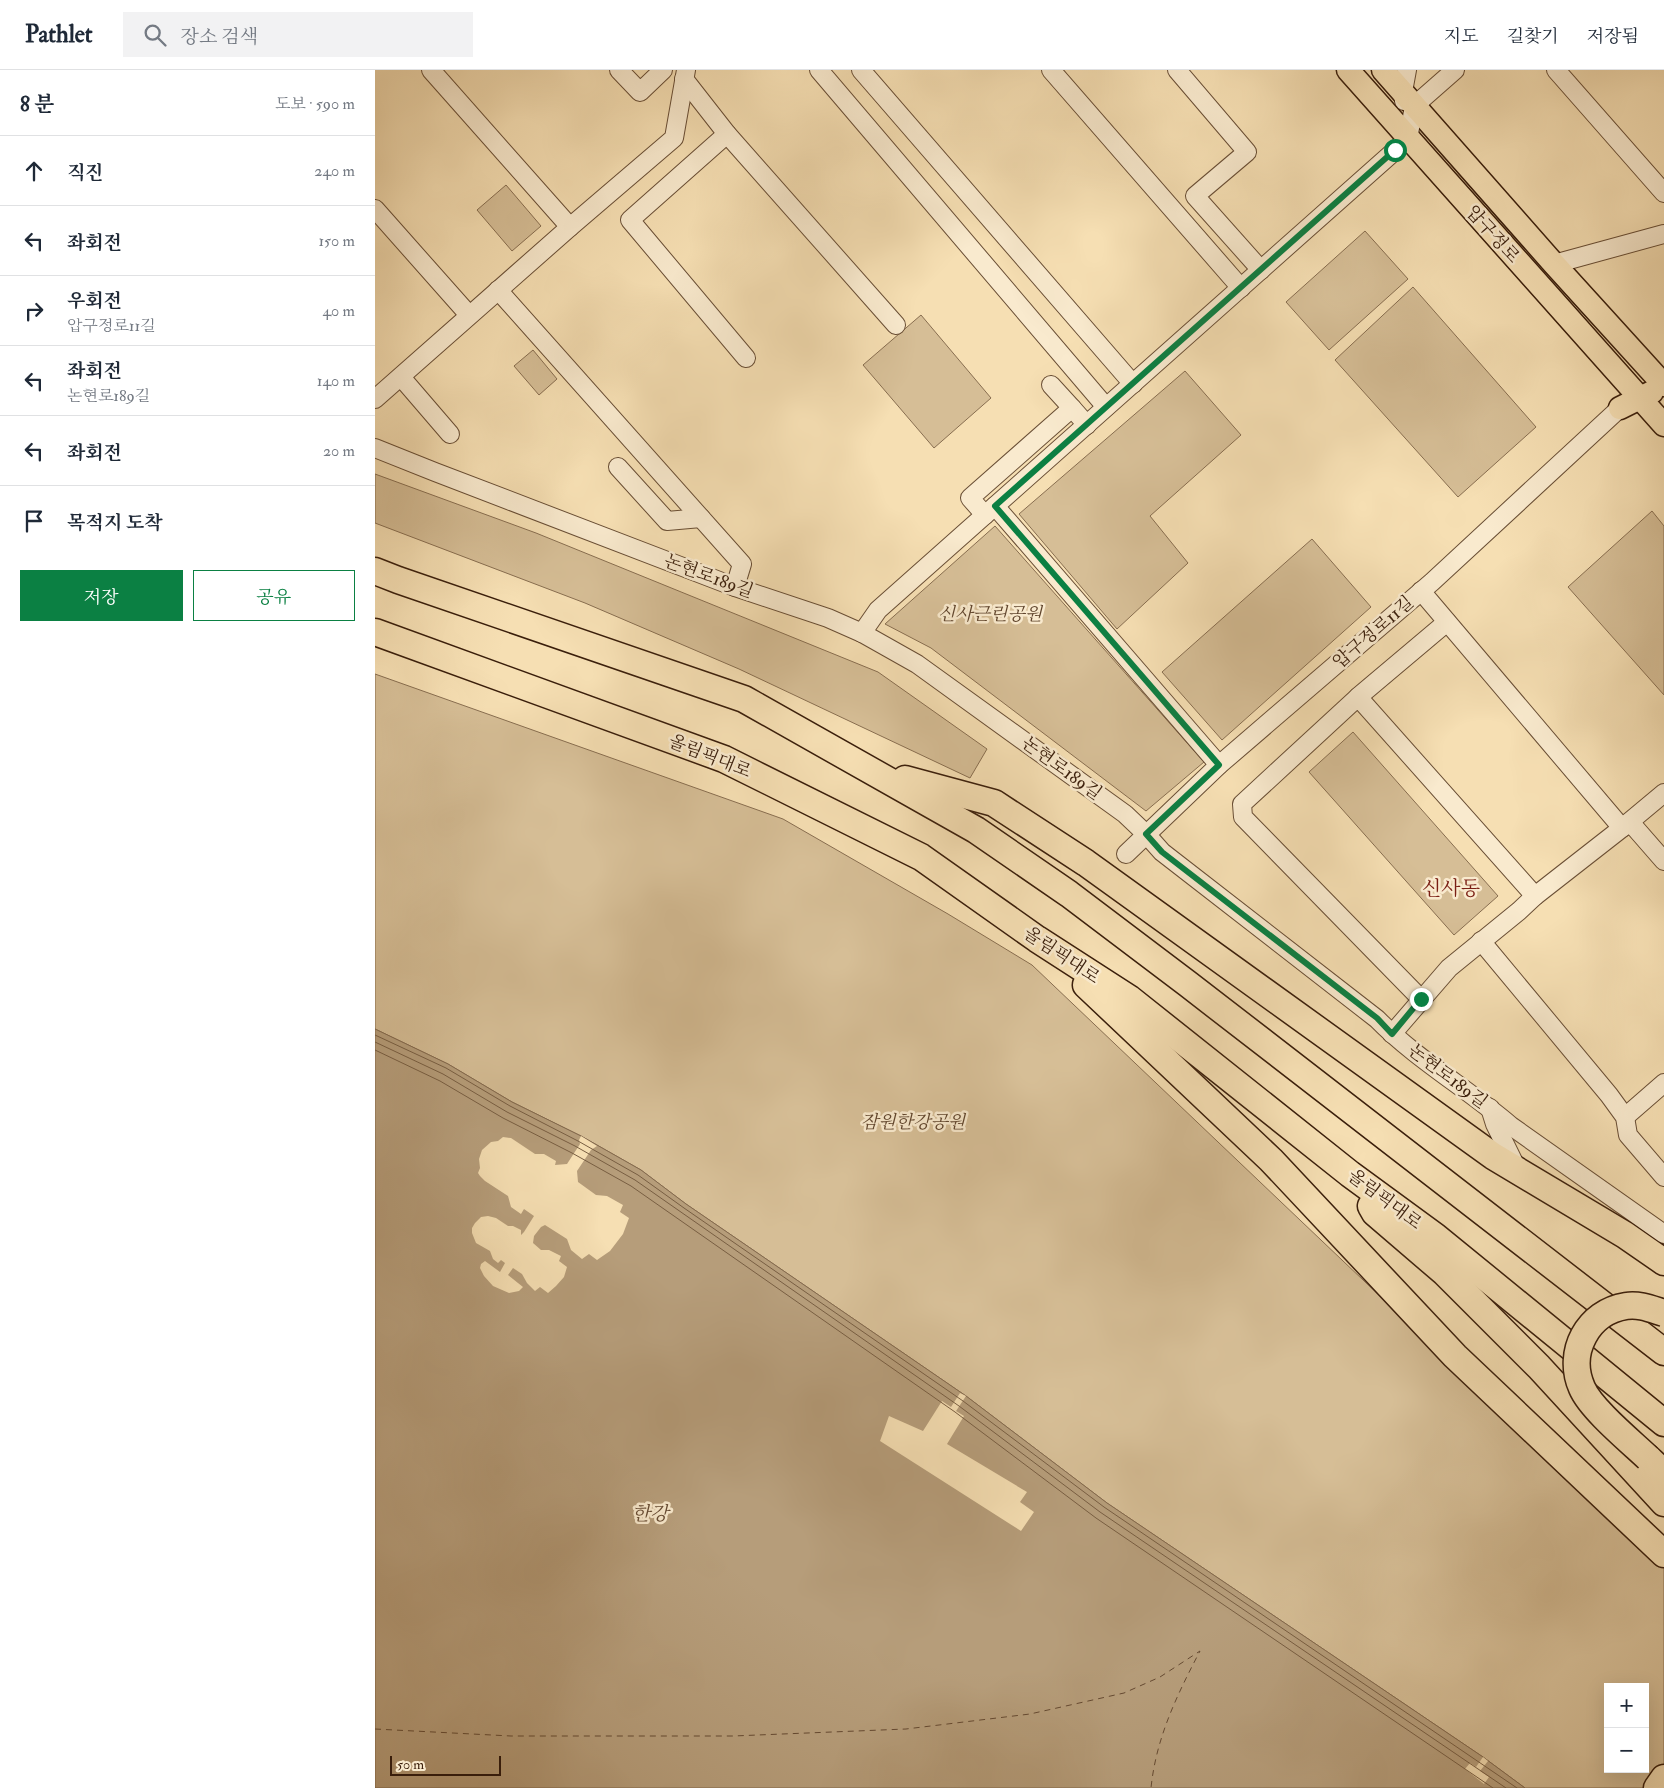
<!DOCTYPE html>
<html lang="ko">
<head>
<meta charset="utf-8">
<style>
	:root { --surface:#fff; --page:#f2f2f3; --text:#1f2937; --muted:#747a83; --line:#e0e1e3; --accent:#0b8043 }
	body { margin:0; font-family:"IM FELL Double Pica","Noto Serif KR",serif; background:var(--page); color:var(--text) }
	.controls { position:absolute; right:15px; bottom:15px; display:grid; overflow:hidden; border-radius:0px; box-shadow:0 5px 20px #0002 }
	.controls button { width:45px; height:45px; display:grid; place-items:center; padding:0; border:0; border-bottom:1px solid var(--line); background:var(--surface); color:var(--text); font:25px sans-serif }
	.scale { position:absolute; left:15px; bottom:12px; width:111px; box-sizing:border-box; padding-left:5px; border:2px solid #3a1e0b; border-top:0; font-size:14px; line-height:18px; white-space:nowrap; color:#3a1e0b; -webkit-text-stroke:4px #f9eace; paint-order:stroke }
	.stop { position:absolute; width:15px; height:15px; margin:-11px; border:4px solid #0b8043; border-radius:50%; background:#fff }
	.stop.end { background:#0b8043; border-color:#fff; box-shadow:0 1px 5px #0008 }
	.list { margin:0; padding:0; list-style:none }
	h2 { display:flex; justify-content:space-between; align-items:center; height:65px; margin:0; padding:0 20px; font-size:21px }
	h2 small { font-size:16px; font-weight:400; color:var(--muted) }
	.list li { display:grid; grid-template-columns:32px 1fr auto; gap:15px; align-items:center; box-sizing:border-box; height:70px; padding:0 20px; border-top:1px solid var(--line) }
	.list b { display:block; font-size:19px; white-space:nowrap }
	.list p { margin:0; font-size:16px; white-space:nowrap; color:var(--muted) }
	.list em { font-size:16px; font-style:normal; color:var(--muted) }
	.actions { display:flex; gap:10px; padding:15px 20px }
	.actions a { flex:1; padding:11px 0; border:1px solid var(--accent); border-radius:0px; text-align:center; font-size:18px; color:var(--accent) }
	.actions .main { background:var(--accent); color:#fff }
	.icon { flex:none; width:28px; height:28px; fill:none; stroke:currentColor; stroke-width:2; stroke-linecap:round; stroke-linejoin:round }
	.map { position:relative; flex:none; width:1289px; height:1718px; overflow:hidden }
	header { display:flex; align-items:center; gap:30px; box-sizing:border-box; height:70px; padding:0 25px; background:var(--surface); border-bottom:1px solid var(--line) }
	header strong { font-size:24px }
	nav { display:flex; gap:28px; margin-inline-start:auto; font-size:18px }
	.search { width:350px; height:45px; background:var(--page); display:flex; align-items:center; gap:12px; box-sizing:border-box; padding:0 18px; border-radius:0px; color:var(--muted); font-size:19px }
	main { display:flex }
	aside { flex:1; background:var(--surface) }
	.map>svg:first-child { display:block }
</style>
</head>
<body>
<header>
<strong>Pathlet</strong>
<div class="search"><svg class="icon" aria-label="search" viewBox="0 0 24 24"><circle cx="10" cy="10" r="6"/><path d="M15 15l6 6"/></svg>장소 검색</div>
<nav><a>지도</a><a>길찾기</a><a>저장됨</a></nav>
</header>
<main>
<aside>
<h2>8 분<small>도보 · 590 m</small></h2>
<ul class="list">
<li><svg class="icon" aria-label="ahead" viewBox="0 0 24 24"><path d="M12 20V5M6 11l6-6 6 6"/></svg><div><b>직진</b></div><em>240 m</em></li>
<li><svg class="icon" aria-label="left" viewBox="0 0 24 24"><path d="M17 20v-9H6M10 6l-5 5 5 5"/></svg><div><b>좌회전</b></div><em>150 m</em></li>
<li><svg class="icon" aria-label="right" viewBox="0 0 24 24"><path d="M7 20v-9h11M14 6l5 5-5 5"/></svg><div><b>우회전</b><p>압구정로11길</p></div><em>40 m</em></li>
<li><svg class="icon" aria-label="left" viewBox="0 0 24 24"><path d="M17 20v-9H6M10 6l-5 5 5 5"/></svg><div><b>좌회전</b><p>논현로189길</p></div><em>140 m</em></li>
<li><svg class="icon" aria-label="left" viewBox="0 0 24 24"><path d="M17 20v-9H6M10 6l-5 5 5 5"/></svg><div><b>좌회전</b></div><em>20 m</em></li>
<li><svg class="icon" aria-label="arrive" viewBox="0 0 24 24"><path d="M6 21V4h12l-3 4 3 4H6"/></svg><div><b>목적지 도착</b></div></li>
</ul>
<div class="actions"><a class="main">저장</a><a>공유</a></div>
</aside>
<div class="map">
<svg width="1289" height="1718" viewBox="0 0 1289 1718">
	<rect width="100%" height="100%" fill="#f6dfb3"/>
	<filter id="stains"><feTurbulence type="fractalNoise" baseFrequency=".004" numOctaves="4"/><feColorMatrix values="0 0 0 0 .2 0 0 0 0 .09 0 0 0 0 .02 0 0 0 .5 -.17"/></filter>
	<radialGradient id="worn" r=".72"><stop offset=".6" stop-color="#630" stop-opacity="0"/><stop offset="1" stop-color="#630" stop-opacity=".3"/></radialGradient>
	<g fill="#d6be96" stroke="#886e50" fill-rule="evenodd">
		<path d="M 131,115 L 166,156 L 137,181 L 102,140 Z"/>
		<path d="M 990,161 L 1033,209 L 954,280 L 911,232 Z"/>
		<path d="M 1038,217 L 1161,357 L 1083,427 L 960,290 Z"/>
		<path d="M 546,245 L 616,328 L 559,378 L 488,295 Z"/>
		<path d="M 158,280 L 182,309 L 164,325 L 139,296 Z"/>
		<path d="M 810,301 L 866,365 L 775,446 L 813,493 L 742,559 L 644,444 Z"/>
		<path d="M 0,404 L 161,463 L 503,602 L 612,679 L 595,708 L 364,599 L 210,533 L 0,453 Z"/>
		<path d="M 1277,441 L 1289,456 L 1289,625 L 1193,517 Z"/>
		<path d="M 620,456 L 829,692 L 771,741 L 556,578 L 510,554 Z"/>
		<path d="M 937,469 L 996,537 L 847,670 L 787,602 Z"/>
		<path d="M 0,604 L 408,749 L 573,844 L 657,895 L 1029,1249 L 1289,1474 L 1289,1718 L 1150,1718 L 1108,1687 L 732,1433 L 591,1326 L 311,1134 L 266,1100 L 206,1066 L 137,1032 L 73,994 L 0,959 ZM 1233,1617 L 1270,1617 L 1270,1699 L 1233,1699 Z"/>
		<path d="M 978,662 L 1123,826 L 1079,865 L 934,702 Z"/>
	</g>
	<path fill="#b69d7a" stroke="#846a4e" d="M 0,959 L 73,994 L 137,1032 L 206,1066 L 266,1100 L 311,1134 L 591,1326 L 732,1433 L 1108,1687 L 1150,1718 L 0,1718 Z"/>
	<g fill="#f6dfb3">
		<path d="M 206,1066 L 222,1076 L 216,1080 L 202,1101 L 203,1112 L 221,1125 L 232,1126 L 248,1135 L 245,1142 L 254,1148 L 248,1164 L 235,1181 L 222,1190 L 214,1184 L 207,1189 L 196,1180 L 192,1169 L 170,1155 L 166,1157 L 159,1166 L 158,1173 L 166,1180 L 174,1180 L 186,1186 L 184,1191 L 192,1197 L 189,1207 L 181,1216 L 173,1223 L 165,1217 L 160,1221 L 152,1213 L 147,1204 L 138,1198 L 133,1205 L 148,1217 L 144,1221 L 134,1223 L 118,1216 L 109,1206 L 105,1198 L 106,1194 L 110,1191 L 125,1202 L 130,1193 L 126,1190 L 123,1193 L 118,1189 L 115,1181 L 101,1173 L 97,1163 L 97,1158 L 100,1153 L 106,1147 L 113,1146 L 121,1148 L 133,1156 L 138,1156 L 146,1160 L 146,1165 L 149,1162 L 159,1146 L 149,1139 L 146,1144 L 136,1137 L 133,1126 L 110,1111 L 105,1106 L 103,1103 L 105,1098 L 104,1089 L 107,1080 L 116,1072 L 123,1071 L 128,1067 L 136,1068 L 160,1084 L 169,1084 L 181,1091 L 180,1095 L 192,1094 L 205,1074 L 204,1070 Z"/>
		<path d="M 585,1323 L 591,1326 L 581,1341 L 589,1346 L 572,1374 L 652,1422 L 645,1432 L 659,1442 L 646,1461 L 505,1371 L 514,1346 L 548,1361 L 567,1331 L 576,1337 Z"/>
		<path d="M 1108,1687 L 1113,1691 L 1105,1701 L 1114,1707 L 1109,1714 L 1090,1699 L 1095,1693 L 1101,1697 Z"/>
	</g>
	<g fill="none" stroke-linecap="round" stroke-linejoin="round">
		<g stroke="#785e42" stroke-width="1">
			<path d="M 0,965 L 71,998 L 135,1036 L 203,1071 L 263,1105 L 309,1138 L 588,1331 L 729,1437 L 1142,1718"/>
			<path d="M 0,972 L 68,1004 L 132,1042 L 200,1076 L 260,1110 L 584,1336 L 725,1442 L 1131,1718"/>
			<path d="M 0,980 L 65,1011 L 128,1048 L 197,1083 L 256,1116 L 580,1342 L 721,1448 L 1118,1718"/>
		</g>
		<path stroke="#654a32" stroke-width="1" stroke-dasharray="6 5" stroke-linecap="butt" d="M 0,1659 L 136,1666 L 358,1666 L 531,1659 L 655,1644 L 749,1623 L 785,1607 L 825,1581 C 802,1625 781,1668 776,1718"/>
		<g stroke="#694e35" stroke-width="20">
			<g id="minor">
				<path d="M 56,0 L 195,157"/>
				<path d="M 244,0 L 265,22 L 288,0"/>
				<path d="M 444,0 L 731,337"/>
				<path d="M 486,0 L 758,314"/>
				<path d="M 676,0 L 866,218"/>
				<path d="M 802,0 L 872,82 L 820,126 L 886,200"/>
				<path d="M 1181,0 L 1289,123"/>
				<path d="M 309,9 L 352,64 L 521,255"/>
				<path d="M 1029,31 L 1028,22 L 1032,0"/>
				<path d="M 352,64 L 255,150 L 371,288"/>
				<path d="M 1033,69 L 1039,36 L 1080,0"/>
				<path d="M 0,139 L 94,245"/>
				<path d="M 1179,194 L 1289,164"/>
				<path d="M 123,220 L 367,494 L 360,517"/>
				<path d="M 26,307 L 75,364"/>
				<path d="M 676,315 L 697,338"/>
				<path d="M 0,329 L 195,157 L 299,68 L 311,0"/>
				<path d="M 0,378 L 60,402 L 360,517 L 453,548 L 487,563 L 542,594 L 750,744 L 771,764 L 787,782 L 1002,949 C 1041,989 1093,1019 1136,1056 L 1289,1164"/>
				<path d="M 243,397 L 292,451 L 326,448"/>
				<path d="M 620,436 L 844,695"/>
				<path d="M 610,445 L 595,428 L 697,338 L 712,355"/>
				<path d="M 1046,521 L 1247,758"/>
				<path d="M 487,563 L 503,540 L 1033,69"/>
				<path d="M 983,627 L 1072,552"/>
				<path d="M 1255,752 L 1289,791"/>
				<path d="M 751,784 L 844,695 L 1057,512 L 1245,338"/>
				<path d="M 1106,871 L 1234,1025 L 1250,1047 L 1253,1065 L 1289,1107"/>
				<path d="M 1046,929 L 868,747 L 867,734 L 983,627 L 1160,826"/>
				<path d="M 1017,964 L 1074,898 L 1144,841 L 1160,826 L 1247,758 L 1289,723"/>
				<path d="M 1115,1038 L 1120,1054 L 1143,1101"/>
				<path d="M 1250,1047 L 1289,1013"/>
			</g>
		</g>
		<g stroke="#3a1e0b" stroke-width="25">
			<g id="major">
				<path d="M 973,0 L 1289,355"/>
				<path d="M 1008,0 L 1179,194 L 1289,315"/>
				<path d="M 1245,338 L 1277,322"/>
			</g>
		</g>
		<g stroke="#3a1e0b" stroke-width="29">
			<g id="highway">
				<path d="M 0,501 L 23,510 L 369,629 L 601,760 L 694,824 L 813,914 L 1289,1282"/>
				<path d="M 0,562 L 349,689 L 546,787 L 662,869 L 755,929 L 975,1104 L 1061,1167 L 1289,1353"/>
				<path d="M 530,709 L 619,733 L 711,793 L 1118,1086 L 1250,1165 L 1289,1192"/>
				<path d="M 711,915 L 896,1090 L 1080,1286 L 1289,1484"/>
				<path d="M 996,1136 L 1000,1143 L 1070,1203 L 1164,1297 L 1289,1433"/>
				<path d="M 1273,1388 L 1289,1403"/>
				<path d="M 1282,1718 L 1289,1708"/>
			</g>
		</g>
		<use href="#minor" stroke="#f9eace" stroke-width="18"/>
		<use href="#major" stroke="#f6dfb3" stroke-width="22"/>
		<use href="#highway" stroke="#f6dfb3" stroke-width="26"/>
		<g stroke="#3a1e0b" stroke-width="29" stroke-linecap="butt">
			<path id="highway-bridge" d="M 1273,1388 C 1255,1371 1216,1339 1207,1318 C 1191,1282 1213,1242 1251,1236 C 1265,1234 1276,1239 1289,1243"/>
		</g>
		<use href="#highway-bridge" stroke="#f6dfb3" stroke-width="26"/>
	</g>
	<g fill="none" stroke-linecap="round" stroke-linejoin="round">
		<path stroke="#0b8043" stroke-width="6" d="M 1020,80 L 620,436 L 844,695 L 771,764 L 787,782 L 1002,948 L 1017,964 L 1046,929"/>
	</g>
	<g text-anchor="middle" stroke-width="5" stroke-linejoin="round" paint-order="stroke">
		<g font-size="18" fill="#3a1e0b" stroke="#f9eace">
			<text transform="translate(1118 164) rotate(48)" y="6">압구정로</text>
			<text transform="translate(334 506) rotate(20)" y="6">논현로189길</text>
			<text transform="translate(998 562) rotate(-41)" y="6">압구정로11길</text>
			<text transform="translate(335 686) rotate(22)" y="6">올림픽대로</text>
			<text transform="translate(687 698) rotate(36)" y="6">논현로189길</text>
			<text transform="translate(687 885) rotate(34)" y="6">올림픽대로</text>
			<text transform="translate(1073 1006) rotate(37)" y="6">논현로189길</text>
			<text transform="translate(1010 1129) rotate(37)" y="6">올림픽대로</text>
		</g>
		<g font-size="18" font-style="italic" fill="#61462e" stroke="#f9eace">
			<text x="615" y="550">신사근린공원</text>
			<text x="538" y="1058">잠원한강공원</text>
		</g>
		<g font-size="19" font-style="italic" fill="#654a32" stroke="#f9eace">
			<text x="275" y="1450">한강</text>
		</g>
		<g font-size="20" fill="#7a1f14" stroke="#f9eace">
			<text x="1076" y="825">신사동</text>
		</g>
	</g>
	<rect width="100%" height="100%" filter="url(#stains)"/>
	<rect width="100%" height="100%" fill="url(#worn)"/>
</svg>
<div class="controls">
<button>+</button>
<button>−</button>
</div>
<div class="scale">50 m</div>
<div class="stop" style="left:1020px;top:80px"></div>
<div class="stop end" style="left:1046px;top:929px"></div>
</div>
</main>
</body>
</html>
